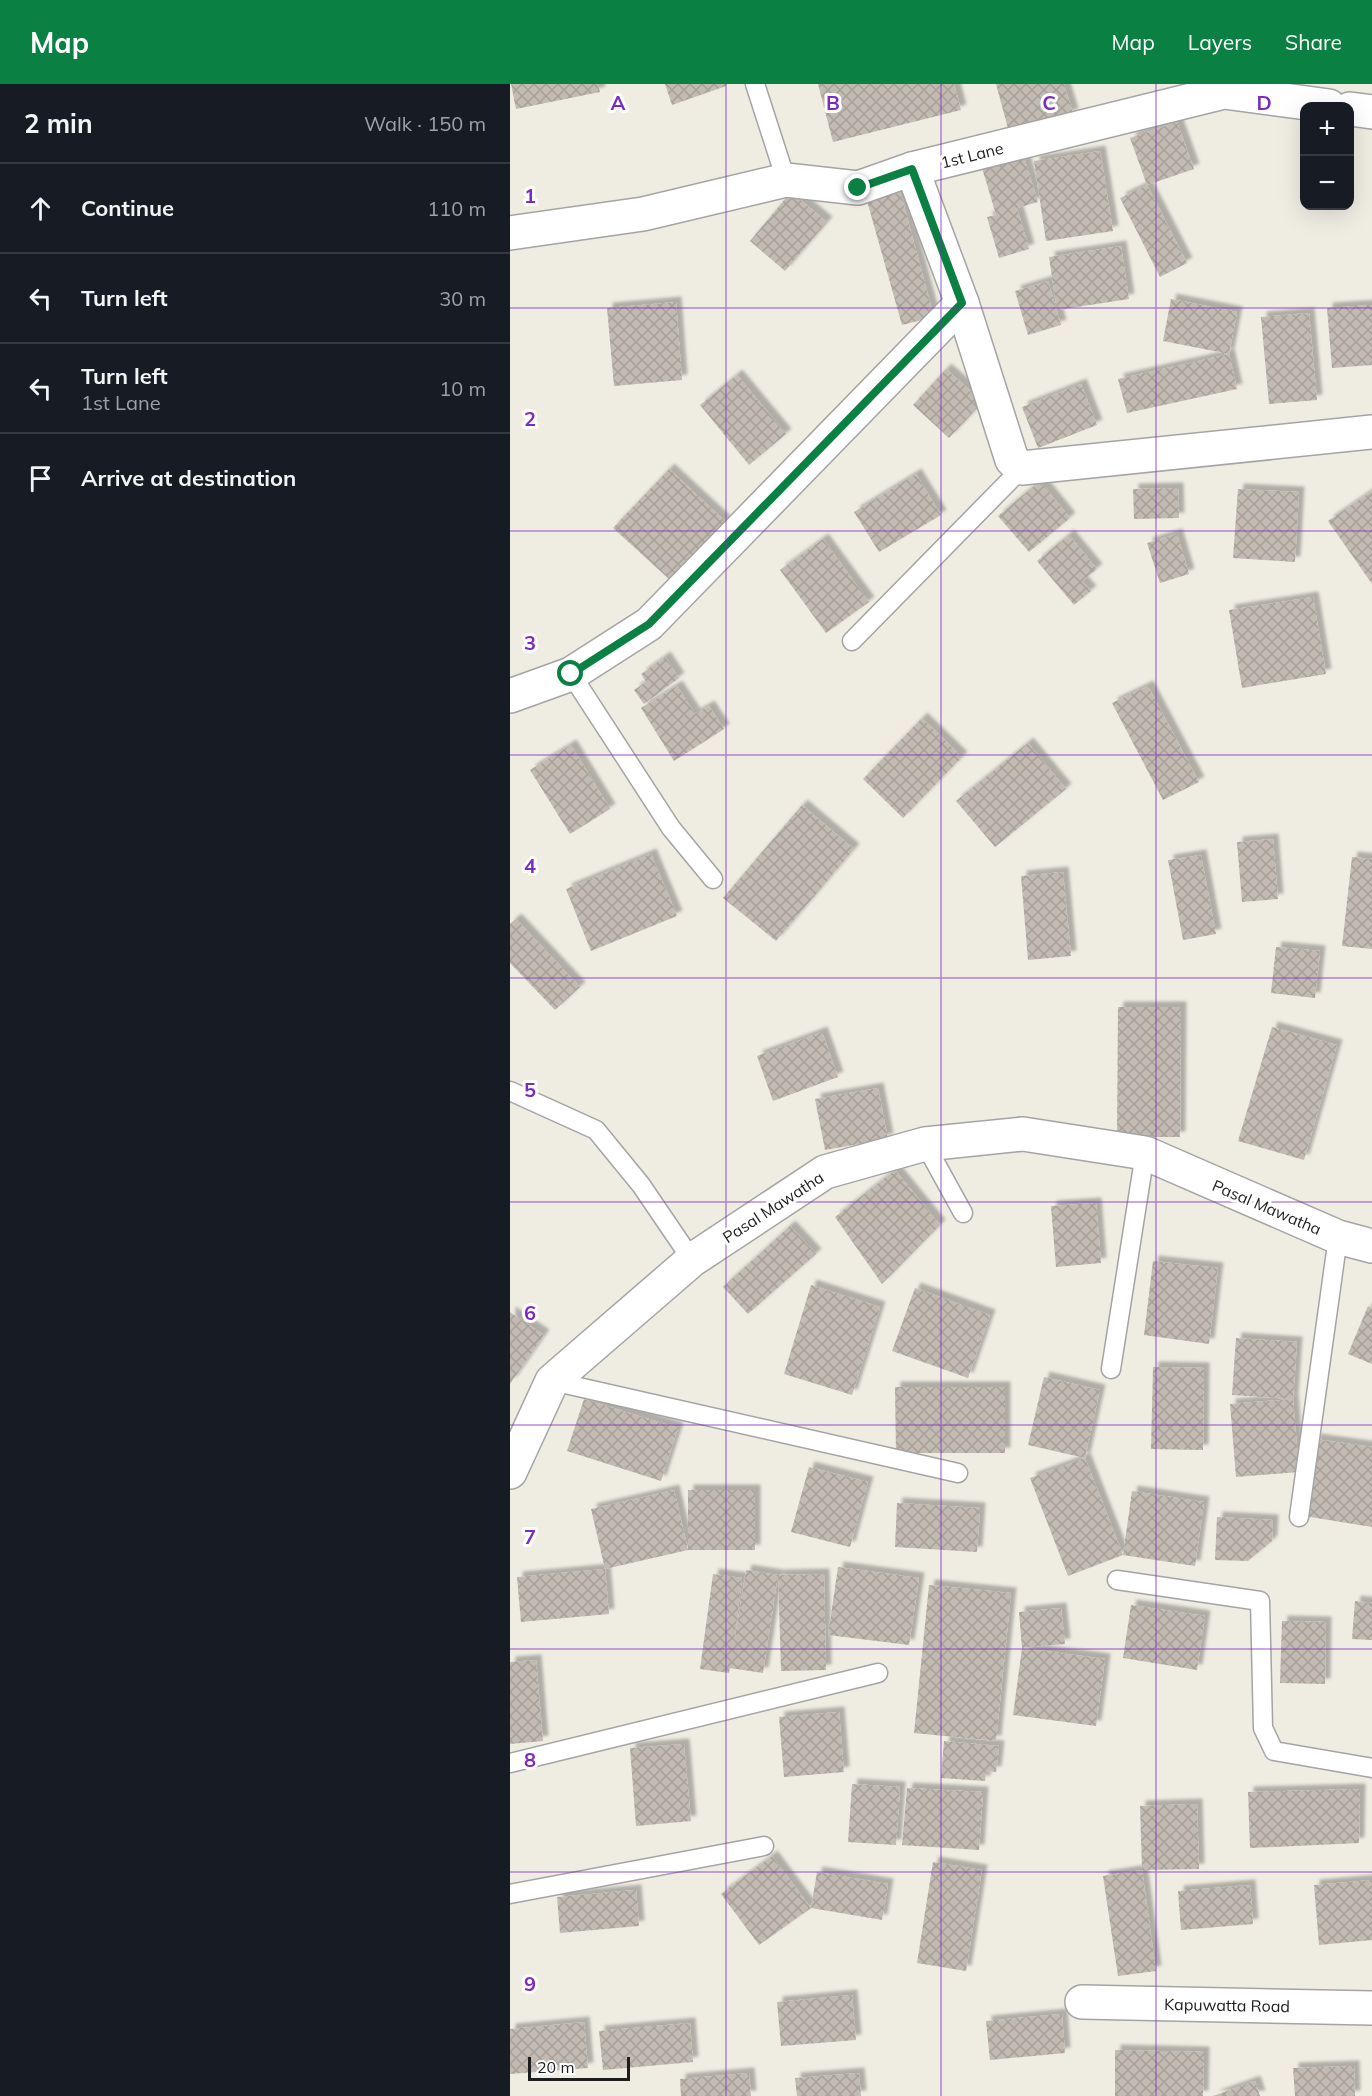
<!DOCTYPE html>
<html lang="en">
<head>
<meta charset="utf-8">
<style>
	:root { --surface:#171b24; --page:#20242c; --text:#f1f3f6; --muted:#9ea1a6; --line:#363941; --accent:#0b8043 }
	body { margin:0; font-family:Mulish,sans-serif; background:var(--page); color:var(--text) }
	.controls { position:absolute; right:18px; top:18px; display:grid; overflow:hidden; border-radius:12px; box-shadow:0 6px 24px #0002 }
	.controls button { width:54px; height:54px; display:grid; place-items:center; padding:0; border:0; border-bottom:2px solid var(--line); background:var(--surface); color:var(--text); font:30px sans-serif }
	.scale { position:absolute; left:18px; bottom:15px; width:102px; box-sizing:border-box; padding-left:6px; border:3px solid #1d1d1d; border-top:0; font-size:16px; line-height:21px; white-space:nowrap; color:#1d1d1d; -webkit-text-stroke:4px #fff; paint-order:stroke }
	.stop { position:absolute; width:18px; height:18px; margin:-14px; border:4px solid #0b8043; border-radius:50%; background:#fff }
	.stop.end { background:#0b8043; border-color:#fff; box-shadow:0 2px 6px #0008 }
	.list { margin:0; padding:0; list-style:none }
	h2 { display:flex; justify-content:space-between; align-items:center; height:78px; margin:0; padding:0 24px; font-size:26px }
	h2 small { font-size:20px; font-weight:400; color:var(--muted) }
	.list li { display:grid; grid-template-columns:39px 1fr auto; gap:18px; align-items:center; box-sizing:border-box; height:90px; padding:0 24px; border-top:2px solid var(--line) }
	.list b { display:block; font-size:22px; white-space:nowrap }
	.list p { margin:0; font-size:20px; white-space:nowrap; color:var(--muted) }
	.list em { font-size:20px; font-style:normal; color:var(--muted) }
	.icon { flex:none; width:33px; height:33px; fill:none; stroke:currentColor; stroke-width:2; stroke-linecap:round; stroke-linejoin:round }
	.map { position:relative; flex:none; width:862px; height:2012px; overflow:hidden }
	header { display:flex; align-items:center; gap:36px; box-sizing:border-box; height:84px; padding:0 30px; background:var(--accent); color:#fff }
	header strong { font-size:28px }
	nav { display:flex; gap:33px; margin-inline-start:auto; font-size:21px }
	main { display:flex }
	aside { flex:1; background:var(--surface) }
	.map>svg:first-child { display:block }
</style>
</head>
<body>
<header>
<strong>Map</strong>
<nav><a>Map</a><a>Layers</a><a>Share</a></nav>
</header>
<main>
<aside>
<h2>2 min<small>Walk · 150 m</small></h2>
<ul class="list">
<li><svg class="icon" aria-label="ahead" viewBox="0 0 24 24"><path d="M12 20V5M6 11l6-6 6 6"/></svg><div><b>Continue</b></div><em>110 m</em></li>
<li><svg class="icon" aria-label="left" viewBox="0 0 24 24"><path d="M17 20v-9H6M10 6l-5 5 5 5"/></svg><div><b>Turn left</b></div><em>30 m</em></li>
<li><svg class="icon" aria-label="left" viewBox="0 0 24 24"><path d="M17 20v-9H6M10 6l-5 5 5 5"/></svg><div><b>Turn left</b><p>1st Lane</p></div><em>10 m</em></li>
<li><svg class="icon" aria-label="arrive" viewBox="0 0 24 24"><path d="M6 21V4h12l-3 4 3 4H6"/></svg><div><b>Arrive at destination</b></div></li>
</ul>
</aside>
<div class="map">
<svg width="862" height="2012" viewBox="0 0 862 2012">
	<defs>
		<pattern id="building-cross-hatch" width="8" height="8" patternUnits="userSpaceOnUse" patternTransform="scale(1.5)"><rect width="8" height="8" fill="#c3bbb2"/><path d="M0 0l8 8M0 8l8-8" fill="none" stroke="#a7a099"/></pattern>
		<filter id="shadow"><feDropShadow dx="5.5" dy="-5.5" stdDeviation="1.5" flood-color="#0004"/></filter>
	</defs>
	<rect width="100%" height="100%" fill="#efece2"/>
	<g fill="url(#building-cross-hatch)" filter="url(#shadow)">
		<path d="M 1,0 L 88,0 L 90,8 L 6,25 Z"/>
		<path d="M 155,0 L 216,0 L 216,2 L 162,21 Z"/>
		<path d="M 308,0 L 444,0 L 451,26 L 323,58 Z"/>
		<path d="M 486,0 L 554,0 L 563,30 L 499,48 Z"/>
		<path d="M 667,38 L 684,85 L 637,101 L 620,54 Z"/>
		<path d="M 511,64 L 528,118 L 507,124 L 519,165 L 489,174 L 477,133 L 486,131 L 470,77 Z"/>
		<path d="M 590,67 L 603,147 L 536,157 L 524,77 Z"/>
		<path d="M 637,101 L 677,179 L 650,193 L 610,114 Z"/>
		<path d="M 390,107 L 424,233 L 392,241 L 357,117 Z"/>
		<path d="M 281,108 L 317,138 L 275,187 L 240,157 Z"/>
		<path d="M 611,162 L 619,215 L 547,226 L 539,173 Z"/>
		<path d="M 538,197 L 551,241 L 518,251 L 505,207 Z"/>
		<path d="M 661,215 L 727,228 L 719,270 L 653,257 Z"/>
		<path d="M 166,218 L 172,296 L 104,302 L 97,224 Z"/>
		<path d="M 862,221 L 862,281 L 822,284 L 817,224 Z"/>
		<path d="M 799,229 L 807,316 L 759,320 L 751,233 Z"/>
		<path d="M 719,270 L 727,305 L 617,329 L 608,295 Z"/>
		<path d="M 436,285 L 473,318 L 439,354 L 403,321 Z"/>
		<path d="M 227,291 L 276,350 L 239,381 L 190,321 Z"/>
		<path d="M 571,300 L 587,341 L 528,364 L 512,323 Z"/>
		<path d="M 159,385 L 215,437 L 160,496 L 103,444 Z"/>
		<path d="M 406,390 L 431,431 L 369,468 L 344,428 Z"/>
		<path d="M 530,397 L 560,434 L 519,468 L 488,432 Z"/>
		<path d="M 668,404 L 669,434 L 624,435 L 623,405 Z"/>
		<path d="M 728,405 L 789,408 L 785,478 L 723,474 Z"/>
		<path d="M 862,407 L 862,500 L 818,437 Z"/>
		<path d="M 667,450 L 679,490 L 650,499 L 637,459 Z"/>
		<path d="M 559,451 L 587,485 L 572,497 L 581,507 L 564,521 L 527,477 Z"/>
		<path d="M 313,455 L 359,518 L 316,549 L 270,486 Z"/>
		<path d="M 803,513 L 816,590 L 732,604 L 719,526 Z"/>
		<path d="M 155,573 L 169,594 L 134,620 L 124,606 L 136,598 L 131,590 Z"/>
		<path d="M 167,602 L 185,630 L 199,622 L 214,645 L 164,677 L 131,624 Z"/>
		<path d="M 638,602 L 689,698 L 653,716 L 602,619 Z"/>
		<path d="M 412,634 L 452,673 L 393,734 L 353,695 Z"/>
		<path d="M 518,659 L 556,705 L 485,763 L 446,717 Z"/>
		<path d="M 61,661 L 100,725 L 60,750 L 20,686 Z"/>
		<path d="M 292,721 L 344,765 L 266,857 L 213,814 Z"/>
		<path d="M 763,755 L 768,815 L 732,818 L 727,758 Z"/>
		<path d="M 141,770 L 167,832 L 81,867 L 56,805 Z"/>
		<path d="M 691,771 L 706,850 L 673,856 L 658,776 Z"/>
		<path d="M 842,773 L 862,775 L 862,865 L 832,862 Z"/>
		<path d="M 553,788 L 561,872 L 518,876 L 511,792 Z"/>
		<path d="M 6,835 L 70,903 L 45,926 L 0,879 L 0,840 Z"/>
		<path d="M 766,863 L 810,867 L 805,914 L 761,909 Z"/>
		<path d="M 608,923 L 671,923 L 670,1053 L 607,1053 Z"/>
		<path d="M 762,943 L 827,961 L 794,1076 L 728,1057 Z"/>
		<path d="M 312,948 L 328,993 L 263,1017 L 247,972 Z"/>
		<path d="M 368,1004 L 378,1055 L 315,1066 L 305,1015 Z"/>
		<path d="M 385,1086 L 430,1141 L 372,1200 L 325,1133 Z"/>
		<path d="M 586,1119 L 591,1179 L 546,1183 L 541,1122 Z"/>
		<path d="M 280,1142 L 306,1170 L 238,1230 L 213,1203 Z"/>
		<path d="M 643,1177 L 708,1184 L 699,1260 L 634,1251 Z"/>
		<path d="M 301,1201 L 370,1223 L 342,1311 L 274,1290 Z"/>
		<path d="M 405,1204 L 480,1231 L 458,1294 L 382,1267 Z"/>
		<path d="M 858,1222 L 862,1224 L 862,1280 L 838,1270 Z"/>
		<path d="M 0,1228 L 34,1251 L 0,1300 Z"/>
		<path d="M 726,1254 L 787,1258 L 783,1315 L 722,1311 Z"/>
		<path d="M 643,1283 L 694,1284 L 693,1366 L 641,1365 Z"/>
		<path d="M 534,1293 L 590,1306 L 575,1374 L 518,1361 Z"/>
		<path d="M 385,1303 L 495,1303 L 495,1369 L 386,1369 Z"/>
		<path d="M 74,1315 L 168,1344 L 151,1397 L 57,1367 Z"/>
		<path d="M 783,1315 L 789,1388 L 726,1393 L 720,1320 Z"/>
		<path d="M 805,1355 L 862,1363 L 862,1443 L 794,1432 Z"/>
		<path d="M 575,1374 L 613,1471 L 558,1492 L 520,1394 Z"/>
		<path d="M 299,1383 L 358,1398 L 340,1463 L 281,1448 Z"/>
		<path d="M 164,1406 L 178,1466 L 178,1406 L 245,1406 L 245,1466 L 178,1466 L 95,1485 L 99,1530 L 11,1538 L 7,1493 L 95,1485 L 81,1425 Z"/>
		<path d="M 622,1407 L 694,1418 L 685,1482 L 613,1471 Z"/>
		<path d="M 387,1419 L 470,1424 L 467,1468 L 385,1463 Z"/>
		<path d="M 707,1433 L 763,1436 L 762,1457 L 738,1477 L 705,1476 Z"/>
		<path d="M 328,1483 L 409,1494 L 399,1561 L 318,1551 Z"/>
		<path d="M 236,1486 L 268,1491 L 253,1589 L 220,1584 L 219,1589 L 190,1585 L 203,1490 L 232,1494 L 223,1566 Z"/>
		<path d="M 314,1490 L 316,1586 L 271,1587 L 268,1491 Z"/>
		<path d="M 419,1501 L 501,1509 L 486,1657 L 404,1649 Z"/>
		<path d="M 845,1517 L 862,1519 L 862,1556 L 842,1555 Z"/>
		<path d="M 621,1521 L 695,1532 L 687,1586 L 613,1574 Z"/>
		<path d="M 551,1524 L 555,1560 L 512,1564 L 595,1575 L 586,1642 L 503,1631 L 512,1564 L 509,1528 Z"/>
		<path d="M 772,1537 L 816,1538 L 815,1600 L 770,1599 Z"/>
		<path d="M 26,1576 L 33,1657 L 0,1660 L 0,1578 Z"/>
		<path d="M 329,1628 L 334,1688 L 274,1693 L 269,1633 Z"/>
		<path d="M 434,1657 L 489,1662 L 486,1688 L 476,1687 L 475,1697 L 431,1694 Z"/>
		<path d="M 174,1660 L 181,1737 L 126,1742 L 120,1664 Z"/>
		<path d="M 342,1700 L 390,1703 L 386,1761 L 338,1758 Z"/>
		<path d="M 397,1704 L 473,1708 L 469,1766 L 392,1761 Z"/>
		<path d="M 850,1705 L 849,1759 L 740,1764 L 738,1708 Z"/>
		<path d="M 687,1720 L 689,1785 L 632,1786 L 630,1722 Z"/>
		<path d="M 262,1772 L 301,1824 L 249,1861 L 211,1810 Z"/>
		<path d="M 423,1778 L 472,1786 L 456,1887 L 407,1879 Z"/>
		<path d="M 632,1786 L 646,1887 L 608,1892 L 593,1792 Z"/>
		<path d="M 307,1788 L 378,1800 L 372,1836 L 301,1824 Z"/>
		<path d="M 862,1796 L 862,1856 L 809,1861 L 804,1801 Z"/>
		<path d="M 740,1801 L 743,1840 L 671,1846 L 668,1807 Z"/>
		<path d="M 126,1806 L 129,1842 L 50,1849 L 47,1813 Z"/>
		<path d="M 342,1911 L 346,1956 L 271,1962 L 267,1918 Z"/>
		<path d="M 552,1930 L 555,1969 L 480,1976 L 476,1937 Z"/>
		<path d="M 74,1938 L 78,1984 L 0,1990 L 0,1945 Z"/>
		<path d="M 180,1939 L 183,1978 L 93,1986 L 89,1947 Z"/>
		<path d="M 605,1966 L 694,1968 L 693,2012 L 605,2012 Z"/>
		<path d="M 844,1982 L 845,2012 L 785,2012 L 783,1984 Z"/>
		<path d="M 239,1989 L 241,2012 L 171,2012 L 170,1995 Z"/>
		<path d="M 349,1989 L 351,2012 L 287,2012 L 285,1994 Z"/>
		<path d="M 745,1997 L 750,2012 L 703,2012 Z"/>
	</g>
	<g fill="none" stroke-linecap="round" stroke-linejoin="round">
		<g stroke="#a4a4a4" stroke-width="21">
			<g id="lane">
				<path d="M 245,0 L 276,96"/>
				<path d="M 342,557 L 512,384"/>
				<path d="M 61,590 L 161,744 L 203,795"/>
				<path d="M 0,1007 L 86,1046 L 131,1101 L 182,1176"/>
				<path d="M 415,1060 L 453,1129"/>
				<path d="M 601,1285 L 635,1069"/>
				<path d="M 42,1297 L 448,1389"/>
				<path d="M 789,1433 L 828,1153"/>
				<path d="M 607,1496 L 750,1517 L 753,1644 L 764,1667 L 862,1684"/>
				<path d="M 0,1679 L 368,1589"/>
				<path d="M 0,1810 L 254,1762"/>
			</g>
		</g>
		<g stroke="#a4a4a4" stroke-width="36">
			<g id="street">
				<path d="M 840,25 L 862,28"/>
				<path d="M 402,85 L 452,219 L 502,376 L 512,384 L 862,348"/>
				<path d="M 0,149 L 133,130 L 276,96 L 348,104 L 402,85 L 714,8 L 819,22"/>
				<path d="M 0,612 L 61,590 L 139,540 L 452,219"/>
				<path d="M 0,1388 L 42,1297 L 182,1176 L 315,1088 L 415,1060 L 513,1050 L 635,1069 L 828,1153 L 862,1162"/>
				<path d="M 572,1918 L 862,1924"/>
			</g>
		</g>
		<use href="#lane" stroke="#fff" stroke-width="18"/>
		<use href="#street" stroke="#fff" stroke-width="33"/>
	</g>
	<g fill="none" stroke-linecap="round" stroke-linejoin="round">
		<path stroke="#0b8043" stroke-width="8" d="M 61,590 L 139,540 L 452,219 L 402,85 L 348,104"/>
	</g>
	<path fill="none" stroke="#7b2cbf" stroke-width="1.5" stroke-opacity="0.55" d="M 216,0 L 216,2012M 431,0 L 431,2012M 646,0 L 646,2012M 0,224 L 862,224M 0,447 L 862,447M 0,671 L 862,671M 0,894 L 862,894M 0,1118 L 862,1118M 0,1341 L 862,1341M 0,1565 L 862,1565M 0,1788 L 862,1788"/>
	<g text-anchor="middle" stroke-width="6" stroke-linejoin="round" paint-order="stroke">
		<g font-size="16" fill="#1d1d1d" stroke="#fff">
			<text transform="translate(462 71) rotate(-14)" y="6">1st Lane</text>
			<text transform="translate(263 1123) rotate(-33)" y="6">Pasal Mawatha</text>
			<text transform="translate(757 1123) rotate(23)" y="6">Pasal Mawatha</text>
			<text transform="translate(717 1921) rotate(1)" y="6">Kapuwatta Road</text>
		</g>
	</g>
	<g font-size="20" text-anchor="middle" font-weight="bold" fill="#7b2cbf" stroke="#fff" stroke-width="6" stroke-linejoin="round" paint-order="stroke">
		<text x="108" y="26">A</text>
		<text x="323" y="26">B</text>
		<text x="539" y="26">C</text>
		<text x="754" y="26">D</text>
		<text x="20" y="119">1</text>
		<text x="20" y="342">2</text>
		<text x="20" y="566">3</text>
		<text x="20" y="789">4</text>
		<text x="20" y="1013">5</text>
		<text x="20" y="1236">6</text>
		<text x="20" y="1460">7</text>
		<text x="20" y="1683">8</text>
		<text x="20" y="1907">9</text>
	</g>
</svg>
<div class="controls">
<button>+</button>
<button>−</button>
</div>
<div class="scale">20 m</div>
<div class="stop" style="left:61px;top:590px"></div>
<div class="stop end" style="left:348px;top:104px"></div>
</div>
</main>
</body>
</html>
